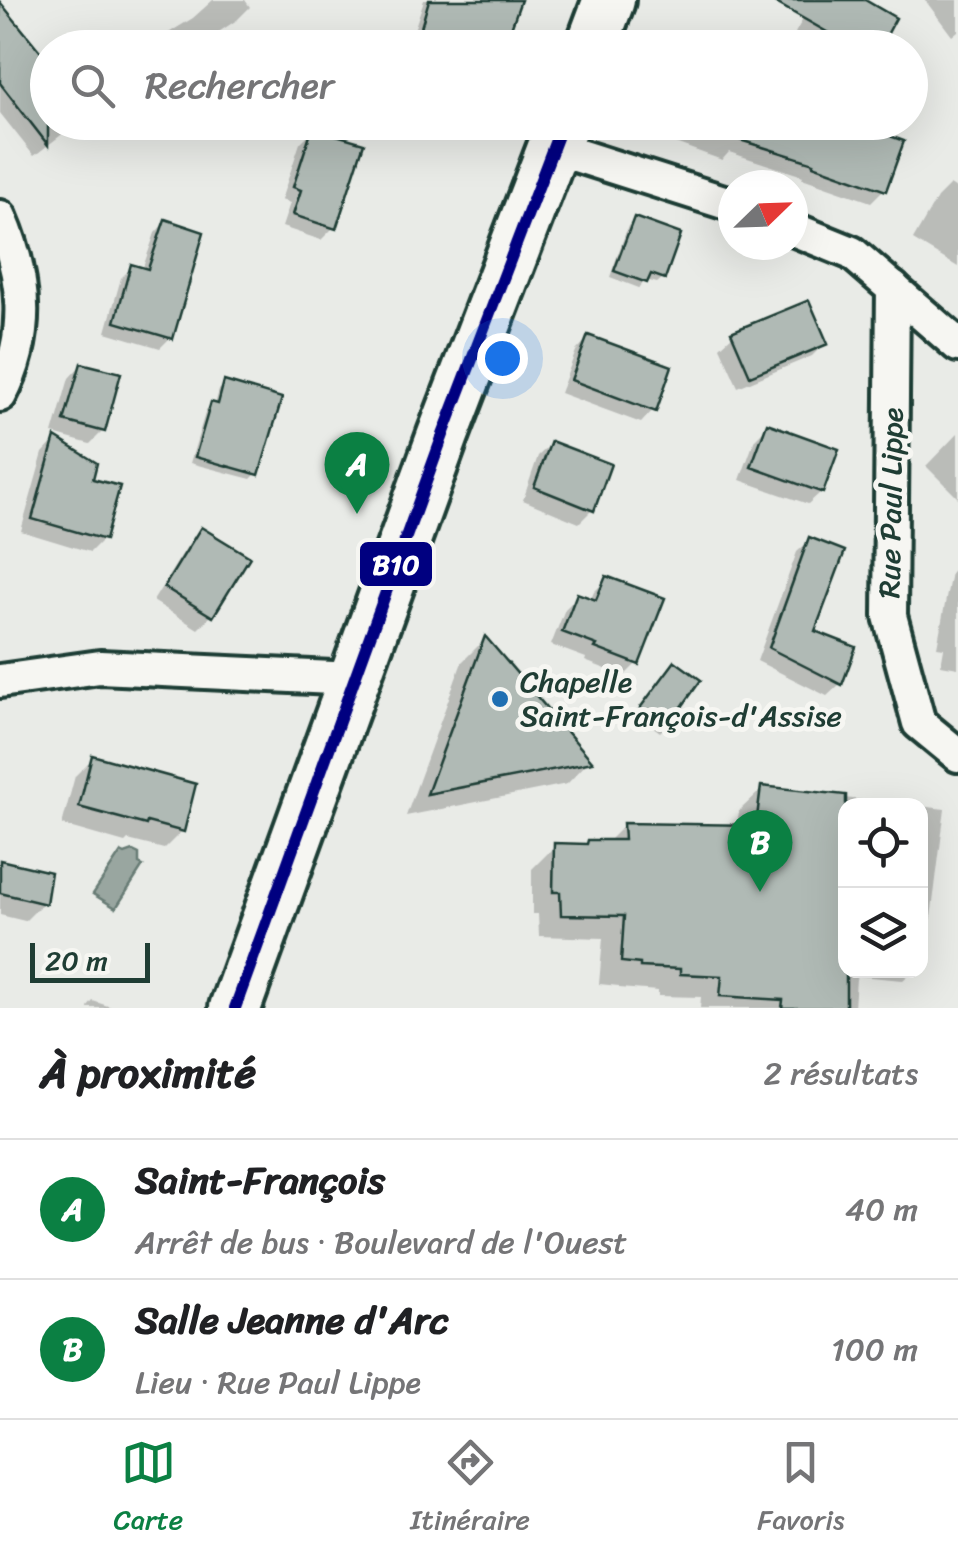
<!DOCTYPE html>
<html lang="fr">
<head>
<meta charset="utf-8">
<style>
	:root { --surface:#fff; --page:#f2f2f2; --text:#202124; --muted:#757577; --line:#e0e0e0; --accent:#0b8043 }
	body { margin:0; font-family:Sriracha,sans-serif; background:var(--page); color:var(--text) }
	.controls { position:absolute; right:30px; bottom:30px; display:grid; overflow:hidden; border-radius:20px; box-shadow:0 10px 40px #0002 }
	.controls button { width:90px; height:90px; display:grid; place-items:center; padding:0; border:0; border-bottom:2px solid var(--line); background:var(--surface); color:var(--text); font:50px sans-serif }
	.compass { position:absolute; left:718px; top:170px; width:90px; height:90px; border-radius:50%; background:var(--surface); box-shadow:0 10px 40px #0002; rotate:67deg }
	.scale { position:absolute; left:30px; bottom:25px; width:120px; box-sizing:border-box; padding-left:10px; border:5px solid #1f3d34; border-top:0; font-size:28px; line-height:35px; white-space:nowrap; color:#1f3d34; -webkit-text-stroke:8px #f6f6f2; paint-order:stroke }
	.you { position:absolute; left:502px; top:358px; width:35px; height:35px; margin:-25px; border:8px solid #fff; border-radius:50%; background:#1a73e8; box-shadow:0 0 0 15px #1a73e833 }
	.badge { display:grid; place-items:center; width:65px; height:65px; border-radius:50%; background:var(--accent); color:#fff; font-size:32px; font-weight:700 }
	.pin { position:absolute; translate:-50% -82px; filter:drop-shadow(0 2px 5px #0008) }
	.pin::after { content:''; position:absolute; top:52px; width:35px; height:30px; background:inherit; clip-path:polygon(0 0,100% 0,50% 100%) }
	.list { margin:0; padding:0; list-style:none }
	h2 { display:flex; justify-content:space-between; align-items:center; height:130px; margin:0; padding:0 40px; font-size:42px }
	h2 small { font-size:32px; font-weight:400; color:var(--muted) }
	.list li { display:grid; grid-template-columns:65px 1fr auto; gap:30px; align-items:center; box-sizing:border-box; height:140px; padding:0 40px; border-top:2px solid var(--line) }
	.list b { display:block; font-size:38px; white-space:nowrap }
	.list p { margin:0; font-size:32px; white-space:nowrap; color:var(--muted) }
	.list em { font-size:32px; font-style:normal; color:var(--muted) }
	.icon { flex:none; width:55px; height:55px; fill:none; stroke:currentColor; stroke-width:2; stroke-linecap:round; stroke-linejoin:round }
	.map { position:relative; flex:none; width:958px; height:1008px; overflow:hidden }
	.search { position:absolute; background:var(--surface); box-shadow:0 10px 40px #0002; left:30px; right:30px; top:30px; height:110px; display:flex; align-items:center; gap:25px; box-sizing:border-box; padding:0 35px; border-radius:55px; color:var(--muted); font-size:38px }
	.sheet { height:410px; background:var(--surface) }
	nav { display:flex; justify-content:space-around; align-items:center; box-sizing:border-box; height:140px; border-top:2px solid var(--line); background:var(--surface); font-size:28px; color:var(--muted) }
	nav a { display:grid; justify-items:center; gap:5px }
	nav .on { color:var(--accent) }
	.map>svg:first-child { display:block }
</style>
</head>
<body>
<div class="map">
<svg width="958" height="1008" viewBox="0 0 958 1008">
	<rect width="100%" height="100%" fill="#e9ebe7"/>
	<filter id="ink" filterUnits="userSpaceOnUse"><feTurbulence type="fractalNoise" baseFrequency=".01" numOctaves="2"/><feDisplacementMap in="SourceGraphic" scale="20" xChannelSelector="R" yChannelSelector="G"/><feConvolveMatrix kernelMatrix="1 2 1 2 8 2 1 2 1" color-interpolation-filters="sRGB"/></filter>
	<g filter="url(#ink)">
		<path fill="#99a6a0" stroke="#687c75" stroke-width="2.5" d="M 133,851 L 139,854 L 139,864 L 143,866 L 116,908 L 93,894 L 121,852 L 125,854 Z"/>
		<g fill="#0003">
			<path d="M 213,0 L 245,0 L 250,7 L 237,20 L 205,41 L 203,38 L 193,48 L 144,48 L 193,18 Z"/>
			<path d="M 424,0 L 508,0 L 501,48 L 408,48 Z"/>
			<path d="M 814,0 L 860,0 L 877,48 L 821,48 L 795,33 Z"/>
			<path d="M 925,0 L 958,0 L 958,31 L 952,36 Z"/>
			<path d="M 0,6 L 48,122 L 78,122 L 34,156 L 0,113 Z"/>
			<path d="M 657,122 L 844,122 L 884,189 L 871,202 L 802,178 L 803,176 L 729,152 L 722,160 L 667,140 L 669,132 L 655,126 Z"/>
			<path d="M 313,130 L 334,227 L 321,240 L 282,227 L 290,203 L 281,200 L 300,143 Z"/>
			<path d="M 950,185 L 958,190 L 958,267 L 913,240 L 937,198 Z"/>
			<path d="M 634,220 L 663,278 L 657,283 L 646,280 L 639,288 L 610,277 L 628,226 Z"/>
			<path d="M 165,222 L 170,338 L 160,348 L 106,332 L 121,278 L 132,267 L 142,270 L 155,233 Z"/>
			<path d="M 733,335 L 825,343 L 812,356 L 738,387 L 720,347 Z"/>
			<path d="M 588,338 L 653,410 L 641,423 L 560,393 L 576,351 Z"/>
			<path d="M 81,365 L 103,431 L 90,444 L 53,434 L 69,378 Z"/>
			<path d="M 225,384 L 257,473 L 251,479 L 190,463 L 206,410 L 212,404 L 215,405 L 219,390 Z"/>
			<path d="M 768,426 L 821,492 L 808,504 L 740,480 L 755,439 Z"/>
			<path d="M 958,433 L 958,498 L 926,466 Z"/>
			<path d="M 55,440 L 90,480 L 103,539 L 90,552 L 21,531 L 43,453 Z"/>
			<path d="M 551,444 L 592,510 L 579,523 L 523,500 L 538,456 Z"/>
			<path d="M 201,530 L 246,558 L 211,616 L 198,629 L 153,601 L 189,543 Z"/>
			<path d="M 810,540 L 812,633 L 840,684 L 827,696 L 757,661 L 797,552 Z"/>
			<path d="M 958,565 L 958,668 L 941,665 L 944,648 L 937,647 L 951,572 Z"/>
			<path d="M 607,579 L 637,663 L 624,676 L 585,661 L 586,658 L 551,645 L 565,609 L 578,596 L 590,601 L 594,592 Z"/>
			<path d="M 485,639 L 589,761 L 567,784 L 406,816 L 462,662 Z"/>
			<path d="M 669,670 L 666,726 L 660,732 L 636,714 Z"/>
			<path d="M 93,758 L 182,831 L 164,849 L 128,840 L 125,843 L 62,825 L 75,776 Z"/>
			<path d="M 762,789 L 917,806 L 846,806 L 846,971 L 913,971 L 903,980 L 858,976 L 856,979 L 854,1008 L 700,1008 L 701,997 L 658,996 L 658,991 L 619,988 L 619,986 L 599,984 L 603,938 L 539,936 L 538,914 L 532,914 L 532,869 L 555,846 L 585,846 L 607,842 L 624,825 L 737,827 L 739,811 Z"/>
			<path d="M 920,806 L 945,809 L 926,957 L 920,963 Z"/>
			<path d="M 0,863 L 43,903 L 25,921 L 0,915 Z"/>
			<path d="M 93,1001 L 114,1008 L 87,1008 Z"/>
		</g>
		<g fill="#b0bab5" stroke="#1f3d34" stroke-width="2.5">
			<path d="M 429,0 L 521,0 L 504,48 L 487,48 L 455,36 L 451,48 L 446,48 L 418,38 Z"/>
			<path d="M 771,0 L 865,0 L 896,18 L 880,48 L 855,48 Z"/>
			<path d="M 0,2 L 48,61 L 48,145 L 0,83 Z"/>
			<path d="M 709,122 L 851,122 L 904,141 L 886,191 L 813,165 L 814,163 L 708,130 Z"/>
			<path d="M 312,128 L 364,143 L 336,229 L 293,215 L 301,190 L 293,187 Z"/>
			<path d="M 634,217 L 681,234 L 665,279 L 651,274 L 647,283 L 614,271 Z"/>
			<path d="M 165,219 L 204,232 L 173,339 L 115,322 L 131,264 L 148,269 Z"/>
			<path d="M 809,300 L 828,344 L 750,376 L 731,332 Z"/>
			<path d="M 588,335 L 672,366 L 656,412 L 571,380 Z"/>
			<path d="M 81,363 L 121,373 L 105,432 L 64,421 Z"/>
			<path d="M 224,381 L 282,398 L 259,475 L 195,457 L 211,402 L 218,404 Z"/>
			<path d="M 767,423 L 839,449 L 823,493 L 751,467 Z"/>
			<path d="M 55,437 L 97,463 L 93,479 L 120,486 L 105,540 L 32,519 Z"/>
			<path d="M 551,441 L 611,464 L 594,511 L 534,487 Z"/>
			<path d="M 201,527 L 250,557 L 213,617 L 164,587 Z"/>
			<path d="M 809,537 L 845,551 L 815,631 L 856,647 L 842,685 L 769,648 Z"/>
			<path d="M 606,576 L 665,598 L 639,665 L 595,648 L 597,645 L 562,632 L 577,593 L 596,600 Z"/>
			<path d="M 485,636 L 593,762 L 427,794 Z"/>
			<path d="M 675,661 L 701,680 L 667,728 L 640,708 Z"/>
			<path d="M 92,755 L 196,784 L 184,832 L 147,822 L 146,825 L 79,807 Z"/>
			<path d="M 761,786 L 846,795 L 846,1008 L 782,1008 L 783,1000 L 720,996 L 722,976 L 680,974 L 680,969 L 640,967 L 640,964 L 621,962 L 624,916 L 561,915 L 560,892 L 553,892 L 554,843 L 587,844 L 588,840 L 624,840 L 623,823 L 756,825 Z"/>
			<path d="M 0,860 L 51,872 L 46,904 L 0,893 Z"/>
		</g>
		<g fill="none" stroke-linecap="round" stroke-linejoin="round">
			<g stroke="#1f3d34" stroke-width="40">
				<g id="street">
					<path d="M 554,148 L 733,205"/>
					<path d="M 0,217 C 26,277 31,336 0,395"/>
					<path d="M 793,229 L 852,253 L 958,345"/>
					<path d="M 893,288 L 890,616 L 919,723 L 958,755"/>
					<path d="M 0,681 L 100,667 L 354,679"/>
				</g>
			</g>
			<g stroke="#1f3d34" stroke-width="58">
				<g id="primary">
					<path d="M 591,48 L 609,0"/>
					<path d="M 235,1008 L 443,435 L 563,122"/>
				</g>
			</g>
			<use href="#street" stroke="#f6f6f2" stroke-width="32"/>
			<use href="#primary" stroke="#f6f6f2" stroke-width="50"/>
			<g stroke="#f6f6f2" stroke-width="20">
				<path id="bus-1" d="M 235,1008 L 443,435 L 563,122"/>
			</g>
			<use href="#bus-1" stroke="#000080" stroke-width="12"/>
		</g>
	</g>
	<circle fill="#1f6fb2" stroke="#f6f6f2" stroke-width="4" cx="500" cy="699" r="10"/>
	<g text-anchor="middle" stroke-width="10" stroke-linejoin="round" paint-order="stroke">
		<g font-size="30" fill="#1f3d34" stroke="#f6f6f2">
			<text transform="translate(891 503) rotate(-89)" y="10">Rue Paul Lippe</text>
		</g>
		<g font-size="30" fill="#1f3d34" stroke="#f6f6f2" text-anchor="start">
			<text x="520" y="692">Chapelle<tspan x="520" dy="34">Saint-François-d'Assise</tspan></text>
		</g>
	</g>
	<rect stroke="#f6f6f2" stroke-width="4" x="358" y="540" width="76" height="48" rx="10" fill="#000080"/>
	<g font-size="28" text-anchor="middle" font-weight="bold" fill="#fff">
		<text x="396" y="574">B10</text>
	</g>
</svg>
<div class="controls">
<button><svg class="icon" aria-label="locate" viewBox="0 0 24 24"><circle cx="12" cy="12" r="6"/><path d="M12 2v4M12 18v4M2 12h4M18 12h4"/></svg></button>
<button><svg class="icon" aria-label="layers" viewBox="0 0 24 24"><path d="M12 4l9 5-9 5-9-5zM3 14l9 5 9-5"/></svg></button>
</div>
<svg class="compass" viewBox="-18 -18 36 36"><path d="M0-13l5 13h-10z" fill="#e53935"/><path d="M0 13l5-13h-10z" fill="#757577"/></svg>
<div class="scale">20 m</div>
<div class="you"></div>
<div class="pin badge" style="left:357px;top:514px">A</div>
<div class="pin badge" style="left:760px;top:892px">B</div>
<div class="search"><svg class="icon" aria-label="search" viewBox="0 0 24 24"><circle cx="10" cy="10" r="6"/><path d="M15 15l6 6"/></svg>Rechercher</div>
</div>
<section class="sheet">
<h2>À proximité<small>2 résultats</small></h2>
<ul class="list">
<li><span class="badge">A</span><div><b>Saint-François</b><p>Arrêt de bus · Boulevard de l'Ouest</p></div><em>40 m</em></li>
<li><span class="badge">B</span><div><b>Salle Jeanne d'Arc</b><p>Lieu · Rue Paul Lippe</p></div><em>100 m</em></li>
</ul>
</section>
<nav>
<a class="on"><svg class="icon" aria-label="map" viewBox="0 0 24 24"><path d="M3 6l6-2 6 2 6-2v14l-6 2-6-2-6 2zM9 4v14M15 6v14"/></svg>Carte</a>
<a><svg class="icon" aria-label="directions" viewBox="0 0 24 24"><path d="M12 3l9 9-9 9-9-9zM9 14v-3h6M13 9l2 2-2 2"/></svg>Itinéraire</a>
<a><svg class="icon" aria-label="saved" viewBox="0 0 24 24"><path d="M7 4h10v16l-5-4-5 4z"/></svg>Favoris</a>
</nav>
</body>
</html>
